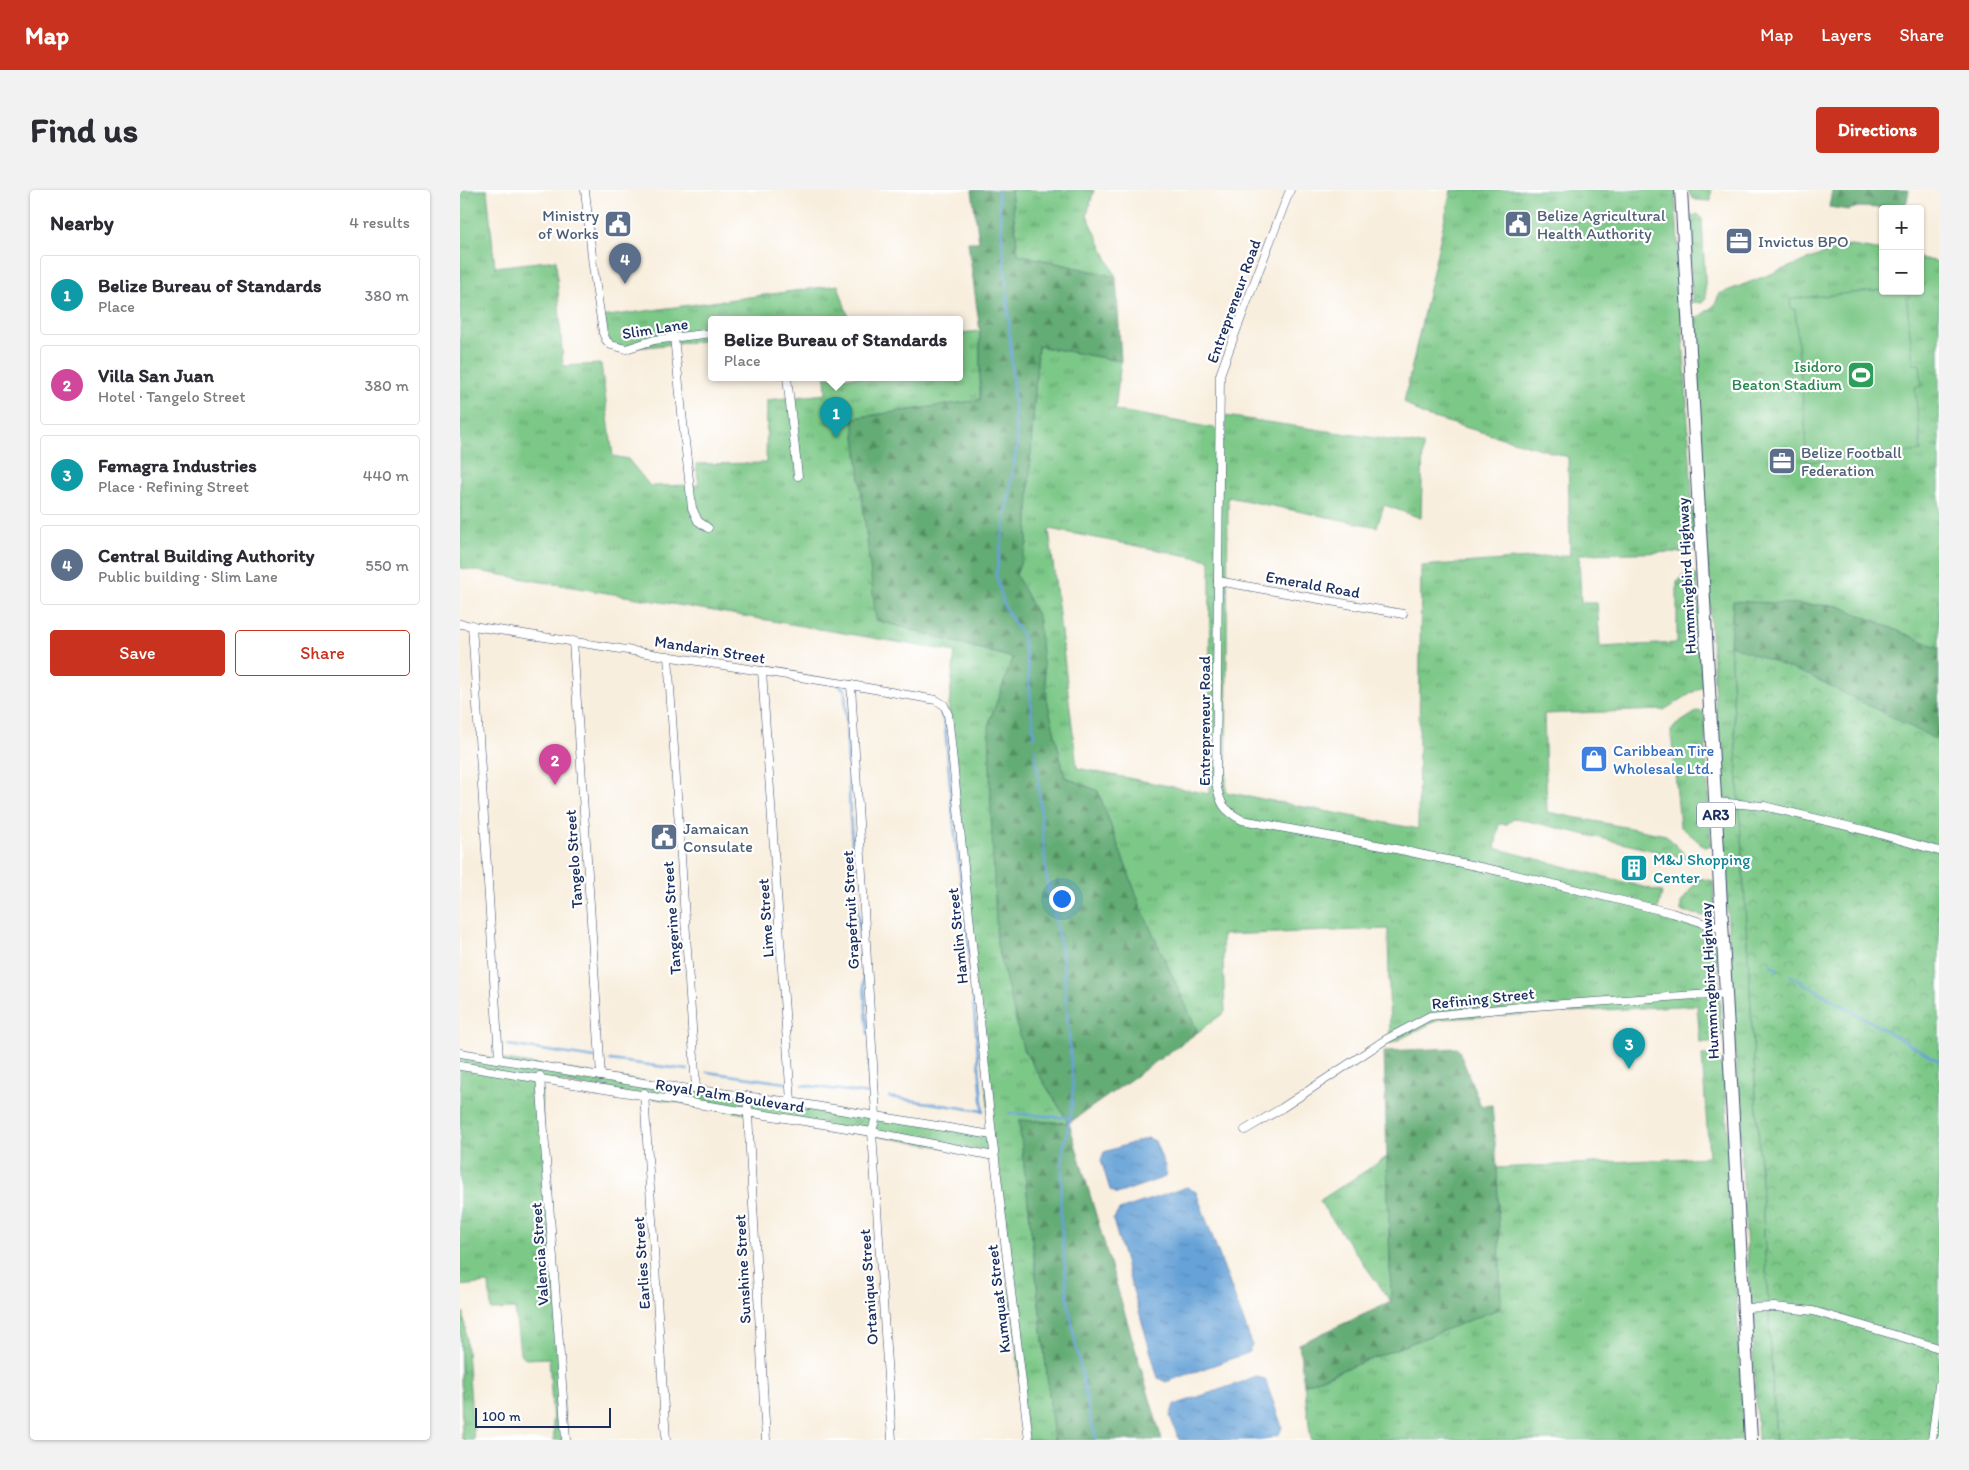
<!DOCTYPE html>
<html lang="en">
<head>
<meta charset="utf-8">
<style>
	:root { --surface:#fff; --page:#f2f2f3; --text:#2b2b33; --muted:#7c7c81; --line:#e1e1e2; --accent:#c8321e }
	body { margin:0; font-family:Itim,sans-serif; background:var(--page); color:var(--text) }
	.controls { position:absolute; right:15px; top:15px; display:grid; overflow:hidden; border-radius:5px; box-shadow:0 1px 4px #0004 }
	.controls button { width:45px; height:45px; display:grid; place-items:center; padding:0; border:0; border-bottom:1px solid var(--line); background:var(--surface); color:var(--text); font:25px sans-serif }
	.scale { position:absolute; left:15px; bottom:12px; width:136px; box-sizing:border-box; padding-left:5px; border:2px solid #1b2f5e; border-top:0; font-size:14px; line-height:18px; white-space:nowrap; color:#1b2f5e; -webkit-text-stroke:4px #fff; paint-order:stroke }
	.you { position:absolute; left:601px; top:708px; width:18px; height:18px; margin:-12px; border:4px solid #fff; border-radius:50%; background:#1a73e8; box-shadow:0 0 0 8px #1a73e833 }
	.badge { display:grid; place-items:center; width:32px; height:32px; border-radius:50%; background:var(--accent); color:#fff; font-size:16px; font-weight:700 }
	.pin { position:absolute; translate:-50% -41px; filter:drop-shadow(0 1px 2px #0008) }
	.pin::after { content:''; position:absolute; top:26px; width:18px; height:15px; background:inherit; clip-path:polygon(0 0,100% 0,50% 100%) }
	.popup { position:absolute; left:248px; top:126px; width:255px; height:65px; box-sizing:border-box; display:grid; place-content:center; border-radius:5px; background:var(--surface); filter:drop-shadow(0 1px 4px #0005); font-size:16px; white-space:nowrap; color:var(--muted) }
	.popup b { font-size:19px; color:var(--text) }
	.popup::after { content:''; position:absolute; left:50%; top:100%; margin-left:-10px; border:10px solid transparent; border-top-color:var(--surface) }
	.list { margin:0; padding:0; list-style:none }
	h2 { display:flex; justify-content:space-between; align-items:center; height:65px; margin:0; padding:0 20px; font-size:21px }
	h2 small { font-size:16px; font-weight:400; color:var(--muted) }
	.list li { display:grid; grid-template-columns:32px 1fr auto; gap:15px; align-items:center; box-sizing:border-box; height:80px; margin:0 10px 10px; padding:0 10px; border:1px solid var(--line); border-radius:5px }
	.list b { display:block; font-size:19px; white-space:nowrap }
	.list p { margin:0; font-size:16px; white-space:nowrap; color:var(--muted) }
	.list em { font-size:16px; font-style:normal; color:var(--muted) }
	.actions { display:flex; gap:10px; padding:15px 20px }
	.actions a { flex:1; padding:11px 0; border:1px solid var(--accent); border-radius:5px; text-align:center; font-size:18px; color:var(--accent) }
	.actions .main { background:var(--accent); color:#fff }
	.map { position:relative; flex:none; width:1479px; height:1250px; overflow:hidden; border-radius:5px }
	header { display:flex; align-items:center; gap:30px; box-sizing:border-box; height:70px; padding:0 25px; background:var(--accent); color:#fff }
	header strong { font-size:24px }
	nav { display:flex; gap:28px; margin-inline-start:auto; font-size:18px }
	.intro { display:flex; align-items:center; justify-content:space-between; box-sizing:border-box; height:120px; padding:0 30px }
	h1 { margin:0; font-size:35px }
	.button { padding:12px 22px; border-radius:5px; background:var(--accent); color:#fff; font-size:18px; font-weight:700 }
	main { display:flex; gap:30px; padding:0 30px }
	aside { flex:1; background:var(--surface); border-radius:5px; box-shadow:0 1px 4px #0004 }
	.map>svg:first-child { display:block }
</style>
</head>
<body>
<header>
<strong>Map</strong>
<nav><a>Map</a><a>Layers</a><a>Share</a></nav>
</header>
<div class="intro"><h1>Find us</h1><a class="button">Directions</a></div>
<main>
<aside>
<h2>Nearby<small>4 results</small></h2>
<ul class="list">
<li><span class="badge" style="background:#0f9aa8">1</span><div><b>Belize Bureau of Standards</b><p>Place</p></div><em>380 m</em></li>
<li><span class="badge" style="background:#d1479c">2</span><div><b>Villa San Juan</b><p>Hotel · Tangelo Street</p></div><em>380 m</em></li>
<li><span class="badge" style="background:#0f9aa8">3</span><div><b>Femagra Industries</b><p>Place · Refining Street</p></div><em>440 m</em></li>
<li><span class="badge" style="background:#5c6f8a">4</span><div><b>Central Building Authority</b><p>Public building · Slim Lane</p></div><em>550 m</em></li>
</ul>
<div class="actions"><a class="main">Save</a><a>Share</a></div>
</aside>
<div class="map">
<svg width="1479" height="1250" viewBox="0 0 1479 1250">
	<defs>
		<pattern id="grass-tufts" width="24" height="20" patternUnits="userSpaceOnUse" patternTransform="scale(1.25)"><rect width="24" height="20" fill="#7bc887"/><path d="M3 7l-1-3M5 7V3M7 7l1-3M15 17l-1-3M17 17v-4M19 17l1-3" fill="none" stroke="#64a372"/></pattern>
		<pattern id="forest-firs" width="22" height="20" patternUnits="userSpaceOnUse" patternTransform="scale(1.25)"><rect width="22" height="20" fill="#64ac74"/><path d="M5 1l3.5 6h-7zM16 11l3.5 6h-7z" fill="#528c62"/></pattern>
		<pattern id="park-crowns" width="20" height="18" patternUnits="userSpaceOnUse" patternTransform="scale(1.25)"><rect width="20" height="18" fill="#7bc887"/><path d="M2 6a3 3 0 1 1 6 0M12 15a3 3 0 1 1 6 0" fill="none" stroke="#64a372"/></pattern>
		<pattern id="water-ripples" width="26" height="14" patternUnits="userSpaceOnUse" patternTransform="scale(1.25)"><rect width="26" height="14" fill="#66a2d7"/><path d="M2 4q2-2 4 0t4 0M15 11q2-2 4 0t4 0" fill="none" stroke="#5384b2"/></pattern>
	</defs>
	<rect width="100%" height="100%" fill="#fff"/>
	<filter id="ink" filterUnits="userSpaceOnUse"><feTurbulence type="fractalNoise" baseFrequency=".02" numOctaves="2"/><feDisplacementMap in="SourceGraphic" scale="10" xChannelSelector="R" yChannelSelector="G"/><feConvolveMatrix kernelMatrix="1 2 1 2 8 2 1 2 1" color-interpolation-filters="sRGB"/></filter>
	<filter id="wash" filterUnits="userSpaceOnUse"><feTurbulence type="fractalNoise" baseFrequency=".0096" numOctaves="4" result="noise"/><feDisplacementMap in="SourceGraphic" scale="20" xChannelSelector="R" yChannelSelector="G"/><feGaussianBlur stdDeviation="1.12" result="paint"/><feColorMatrix in="noise" values="0 0 0 0 0 0 0 0 0 0 0 0 0 0 0 0 0 1.4 0 .05"/><feComposite in="paint" operator="in"/></filter>
	<g filter="url(#wash)">
		<rect width="100%" height="100%" fill="#f8eedd"/>
		<g fill="url(#grass-tufts)" stroke="#4b7c72" fill-rule="evenodd">
			<path d="M 0,0 L 27,0 L 35,77 L 96,70 L 103,176 L 141,174 L 153,266 L 168,269 L 190,296 L 239,295 L 236,274 L 306,273 L 307,210 L 366,204 L 365,187 L 500,187 L 500,143 L 520,141 L 520,210 L 393,228 L 417,430 L 553,468 L 529,533 L 563,859 L 609,933 L 559,930 L 594,1250 L 567,1250 L 534,966 L 80,889 L 106,1250 L 94,1250 L 89,1168 L 66,1169 L 60,1163 L 55,1119 L 31,1120 L 29,1093 L 0,1096 L 0,863 L 531,945 L 488,524 L 495,462 L 0,378 Z"/>
			<path d="M 551,0 L 634,0 L 627,25 L 656,87 L 558,64 Z"/>
			<path d="M 991,0 L 1215,0 L 1235,359 L 1227,362 L 1119,364 L 1121,413 L 1137,413 L 1140,457 L 1217,453 L 1217,392 L 1226,384 L 1231,382 L 1237,385 L 1243,496 L 1204,520 L 1084,524 L 1087,622 L 1206,645 L 1229,669 L 1055,628 L 1047,634 L 1039,634 L 1035,658 L 1202,702 L 1197,725 L 1246,739 L 1256,747 L 1262,845 L 1253,852 L 1240,852 L 1237,815 L 980,829 L 930,854 L 928,739 L 762,745 L 765,822 L 738,842 L 682,720 L 638,601 L 605,587 L 556,385 L 567,354 L 570,275 L 578,156 L 661,171 L 655,220 L 759,239 L 759,225 L 963,255 L 961,328 L 924,315 L 917,337 L 768,307 L 766,602 L 958,639 L 961,376 L 1110,365 L 1108,267 L 963,225 L 944,212 ZM 589,339 L 750,370 L 749,604 L 617,578 Z"/>
			<path d="M 1228,0 L 1251,0 L 1251,11 L 1236,10 L 1231,7 Z"/>
			<path d="M 1238,24 L 1242,29 L 1246,109 L 1242,113 L 1232,112 L 1229,27 Z"/>
			<path d="M 1386,55 L 1423,61 L 1423,101 L 1460,101 L 1460,68 L 1479,72 L 1479,458 L 1379,416 L 1273,412 L 1270,455 L 1316,1250 L 1298,1250 L 1233,131 L 1255,115 L 1259,104 Z"/>
			<path d="M 378,95 L 389,129 L 252,129 L 252,150 L 166,159 L 151,155 L 141,127 Z"/>
			<path d="M 1238,521 L 1244,522 L 1251,656 L 1245,657 L 1220,636 L 1211,541 L 1216,535 Z"/>
			<path d="M 1239,688 L 1253,691 L 1255,723 L 1248,727 L 1221,721 L 1221,713 Z"/>
			<path d="M 1242,865 C 1255,865 1258,865 1264,877 L 1284,1250 L 851,1250 L 844,1195 L 1041,1118 L 1037,978 L 1249,967 Z"/>
			<path d="M 927,967 L 931,1112 L 859,1011 Z"/>
			<path d="M 0,1122 L 4,1123 L 14,1250 L 2,1250 Z"/>
		</g>
		<g fill="url(#forest-firs)" stroke="#406e69">
			<path d="M 512,0 L 551,0 L 558,64 L 656,87 L 661,171 L 578,156 L 570,275 L 567,354 L 556,385 L 578,427 L 588,514 L 605,587 L 638,601 L 682,720 L 738,842 L 609,933 L 702,1250 L 594,1250 L 559,930 L 609,933 L 563,859 L 537,754 L 531,625 L 529,533 L 553,468 L 416,430 L 393,228 L 520,210 L 520,141 L 508,52 L 519,52 Z"/>
			<path d="M 1372,0 L 1449,0 L 1447,11 L 1443,19 L 1398,17 L 1388,20 L 1369,17 Z"/>
			<path d="M 1273,411 L 1379,416 L 1479,458 L 1479,551 L 1350,486 L 1270,455 Z"/>
			<path d="M 998,858 L 1021,916 L 1032,915 L 1037,978 L 1041,1118 L 844,1195 L 839,1154 L 931,1112 L 924,861 Z"/>
		</g>
		<path fill="url(#park-crowns)" stroke="#4b7c72" d="M 1270,455 L 1350,486 L 1479,551 L 1479,1250 L 1316,1250 Z"/>
		<path fill="#7bc887" stroke="#4b7c72" d="M 1423,100 L 1446,101 L 1453,174 L 1460,174 L 1462,196 L 1455,197 L 1461,261 L 1347,272 L 1345,247 L 1346,246 L 1335,119 L 1331,119 L 1330,109 Z"/>
		<g fill="url(#water-ripples)" stroke="#40689a">
			<path d="M 688,948 L 695,951 L 706,979 L 705,987 L 657,1004 L 650,1000 L 641,970 L 644,962 Z"/>
			<path d="M 727,997 L 736,1002 L 792,1154 L 788,1163 L 706,1192 L 698,1188 L 653,1030 L 659,1020 Z"/>
			<path d="M 797,1187 L 805,1189 L 822,1237 L 819,1245 L 804,1250 L 719,1250 L 710,1226 L 714,1215 Z"/>
		</g>
		<g fill="none" stroke-linecap="round" stroke-linejoin="round">
			<g stroke="#66a2d7" stroke-width="2.5">
				<path d="M 538,0 L 548,118 L 557,255 L 536,385 L 545,418 L 562,445 L 568,476 L 574,548"/>
				<path d="M 379,495 L 385,500 L 390,626 L 408,844"/>
				<path d="M 575,558 L 587,691 L 603,769 L 613,898 L 611,924 L 603,959 L 600,1020 L 608,1113 L 630,1228 L 637,1250"/>
				<path d="M 1311,775 L 1318,779"/>
				<path d="M 1331,786 L 1479,871"/>
				<path d="M 48,855 L 135,868"/>
				<path d="M 150,870 L 228,880"/>
				<path d="M 247,882 L 326,893"/>
				<path d="M 342,895 L 410,904 L 409,869"/>
				<path d="M 429,907 L 523,921 L 507,739 L 493,628 L 485,535 L 479,517"/>
				<path d="M 549,923 L 610,928"/>
			</g>
		</g>
	</g>
	<g filter="url(#ink)">
		<g fill="none" stroke-linecap="round" stroke-linejoin="round">
			<g stroke="#3c4c71" stroke-width="9">
				<g id="street">
					<path d="M 125,0 L 133,76 L 143,143 L 146,150 L 151,155 L 166,159 L 194,150 L 252,143"/>
					<path d="M 830,0 C 806,62 782,123 760,185 L 756,593 C 760,613 763,620 782,630 L 922,656 L 1048,683 L 1212,723 L 1263,739"/>
					<path d="M 214,147 L 232,318 L 238,331 L 248,338"/>
					<path d="M 327,187 L 338,286"/>
					<path d="M 758,391 L 943,424"/>
					<path d="M 0,434 L 391,495 L 476,510 L 484,515 L 488,524 L 532,945 L 569,1250"/>
					<path d="M 12,435 L 39,869"/>
					<path d="M 113,451 L 141,886"/>
					<path d="M 208,466 L 236,899"/>
					<path d="M 302,481 L 331,912"/>
					<path d="M 391,495 L 416,926 L 412,942 L 432,1250"/>
					<path d="M 1255,612 L 1304,616 L 1412,642 L 1479,661"/>
					<path d="M 0,863 L 184,893 L 331,912 L 532,945"/>
					<path d="M 0,876 L 412,942 L 534,966"/>
					<path d="M 80,886 L 106,1250"/>
					<path d="M 184,903 L 206,1250"/>
					<path d="M 287,906 L 306,1250"/>
					<path d="M 785,940 L 822,918 L 925,850 L 970,826 L 1060,817 L 1266,803"/>
					<path d="M 1283,1118 L 1315,1117 L 1353,1121 L 1479,1158"/>
					<path d="M 1472,1250 L 1479,1195"/>
				</g>
			</g>
			<g stroke="#3c4c71" stroke-width="14">
				<path id="primary" d="M 1221,0 L 1291,1250"/>
			</g>
			<use href="#street" stroke="#fff" stroke-width="8"/>
			<use href="#primary" stroke="#fff" stroke-width="12"/>
		</g>
	</g>
	<defs>
		<g id="civic-square" transform="scale(1.4375)"><rect x="-9" y="-9" width="18" height="18" rx="4" fill="#5c6f8a" stroke="#fff"/><path d="M-.6-6.5H3V-4.5H.6V-3L4-1V1h2V6H-6V1h2V-1L-.6-3ZM-1.2 2.5V6h2.4V2.5Z" fill="#fff"/></g>
		<g id="office-square" transform="scale(1.4375)"><rect x="-9" y="-9" width="18" height="18" rx="4" fill="#5c6f8a" stroke="#fff"/><path d="M-6-3h4V-5.5h4V-3h4V5H-6ZM-1-4.5V-3h2v-1.5ZM-6 0V1H6V0Z" fill="#fff"/></g>
		<g id="stadium-square" transform="scale(1.4375)"><rect x="-9" y="-9" width="18" height="18" rx="4" fill="#2e9e5b" stroke="#fff"/><path d="M0-5a6.5 5 0 1 0 0 10a6.5 5 0 1 0 0-10ZM-3.5-1.8h7v3.6h-7Z" fill="#fff"/></g>
		<g id="shop-square" transform="scale(1.4375)"><rect x="-9" y="-9" width="18" height="18" rx="4" fill="#3f7fe0" stroke="#fff"/><path d="M-5-2.5h2.3a2.7 3.5 0 0 1 5.4 0H5L5.5 6h-11ZM-1.5-2.5h3a1.5 2.3 0 0 0-3 0Z" fill="#fff"/></g>
		<g id="building-square" transform="scale(1.4375)"><rect x="-9" y="-9" width="18" height="18" rx="4" fill="#0f9aa8" stroke="#fff"/><path d="M-4-6H4V6H1V3H-1V6H-4ZM-2.5-4.3h1.7v1.8h-1.7ZM.8-4.3h1.7v1.8H.8ZM-2.5-1h1.7V.8h-1.7ZM.8-1h1.7V.8H.8Z" fill="#fff"/></g>
	</defs>
	<g fill-rule="evenodd">
		<use href="#civic-square" x="158" y="34"/>
		<use href="#civic-square" x="1058" y="34"/>
		<use href="#office-square" x="1279" y="51"/>
		<use href="#stadium-square" x="1401" y="185"/>
		<use href="#office-square" x="1322" y="271"/>
		<use href="#shop-square" x="1134" y="569"/>
		<use href="#civic-square" x="204" y="647"/>
		<use href="#building-square" x="1174" y="678"/>
	</g>
	<g text-anchor="middle" stroke-width="4.5" stroke-linejoin="round" paint-order="stroke">
		<rect fill="#fff" stroke="#5f6d8e" stroke-width="1" x="1237" y="612.5" width="38" height="25" rx="4"/>
		<g font-size="15" font-weight="bold" fill="#1b2f5e">
			<text x="1256" y="630">AR3</text>
		</g>
		<g font-size="16" fill="#4e5e75" stroke="#fff" text-anchor="start">
			<text x="139" y="31" text-anchor="end">Ministry<tspan x="139" dy="18">of Works</tspan></text>
			<text x="1077" y="31">Belize Agricultural<tspan x="1077" dy="18">Health Authority</tspan></text>
			<text x="1298" y="57">Invictus BPO</text>
			<text x="1341" y="268">Belize Football<tspan x="1341" dy="18">Federation</tspan></text>
			<text x="223" y="644">Jamaican<tspan x="223" dy="18">Consulate</tspan></text>
		</g>
		<g font-size="16" fill="#1b2f5e" stroke="#fff">
			<text transform="translate(773 111) rotate(-70)" y="6">Entrepreneur Road</text>
			<text transform="translate(195 138) rotate(-9)" y="6">Slim Lane</text>
			<text transform="translate(1226 386) rotate(-93)" y="6">Hummingbird Highway</text>
			<text transform="translate(853 394) rotate(10)" y="6">Emerald Road</text>
			<text transform="translate(250 459) rotate(9)" y="6">Mandarin Street</text>
			<text transform="translate(744 531) rotate(-90)" y="6">Entrepreneur Road</text>
			<text transform="translate(113 669) rotate(-94)" y="6">Tangelo Street</text>
			<text transform="translate(390 720) rotate(-93)" y="6">Grapefruit Street</text>
			<text transform="translate(211 728) rotate(-94)" y="6">Tangerine Street</text>
			<text transform="translate(305 728) rotate(-94)" y="6">Lime Street</text>
			<text transform="translate(497 746) rotate(-96)" y="6">Hamlin Street</text>
			<text transform="translate(1249 791) rotate(-93)" y="6">Hummingbird Highway</text>
			<text transform="translate(1023 808) rotate(-6)" y="6">Refining Street</text>
			<text transform="translate(270 905) rotate(9)" y="6">Royal Palm Boulevard</text>
			<text transform="translate(79 1064) rotate(-94)" y="6">Valencia Street</text>
			<text transform="translate(181 1073) rotate(-94)" y="6">Earlies Street</text>
			<text transform="translate(282 1079) rotate(-93)" y="6">Sunshine Street</text>
			<text transform="translate(408 1097) rotate(-94)" y="6">Ortanique Street</text>
			<text transform="translate(538 1109) rotate(-97)" y="6">Kumquat Street</text>
		</g>
		<g font-size="16" fill="#27864d" stroke="#fff" text-anchor="end">
			<text x="1382" y="182">Isidoro<tspan x="1382" dy="18">Beaton Stadium</tspan></text>
		</g>
		<g font-size="16" fill="#366cbe" stroke="#fff" text-anchor="start">
			<text x="1153" y="566">Caribbean Tire<tspan x="1153" dy="18">Wholesale Ltd.</tspan></text>
		</g>
		<g font-size="16" fill="#0d838f" stroke="#fff" text-anchor="start">
			<text x="1193" y="675">M&amp;J Shopping<tspan x="1193" dy="18">Center</tspan></text>
		</g>
	</g>
</svg>
<div class="controls">
<button>+</button>
<button>−</button>
</div>
<div class="scale">100 m</div>
<div class="you"></div>
<div class="pin badge" style="left:376px;top:248px;background:#0f9aa8">1</div>
<div class="popup"><b>Belize Bureau of Standards</b>Place</div>
<div class="pin badge" style="left:95px;top:595px;background:#d1479c">2</div>
<div class="pin badge" style="left:1169px;top:879px;background:#0f9aa8">3</div>
<div class="pin badge" style="left:165px;top:94px;background:#5c6f8a">4</div>
</div>
</main>
</body>
</html>
